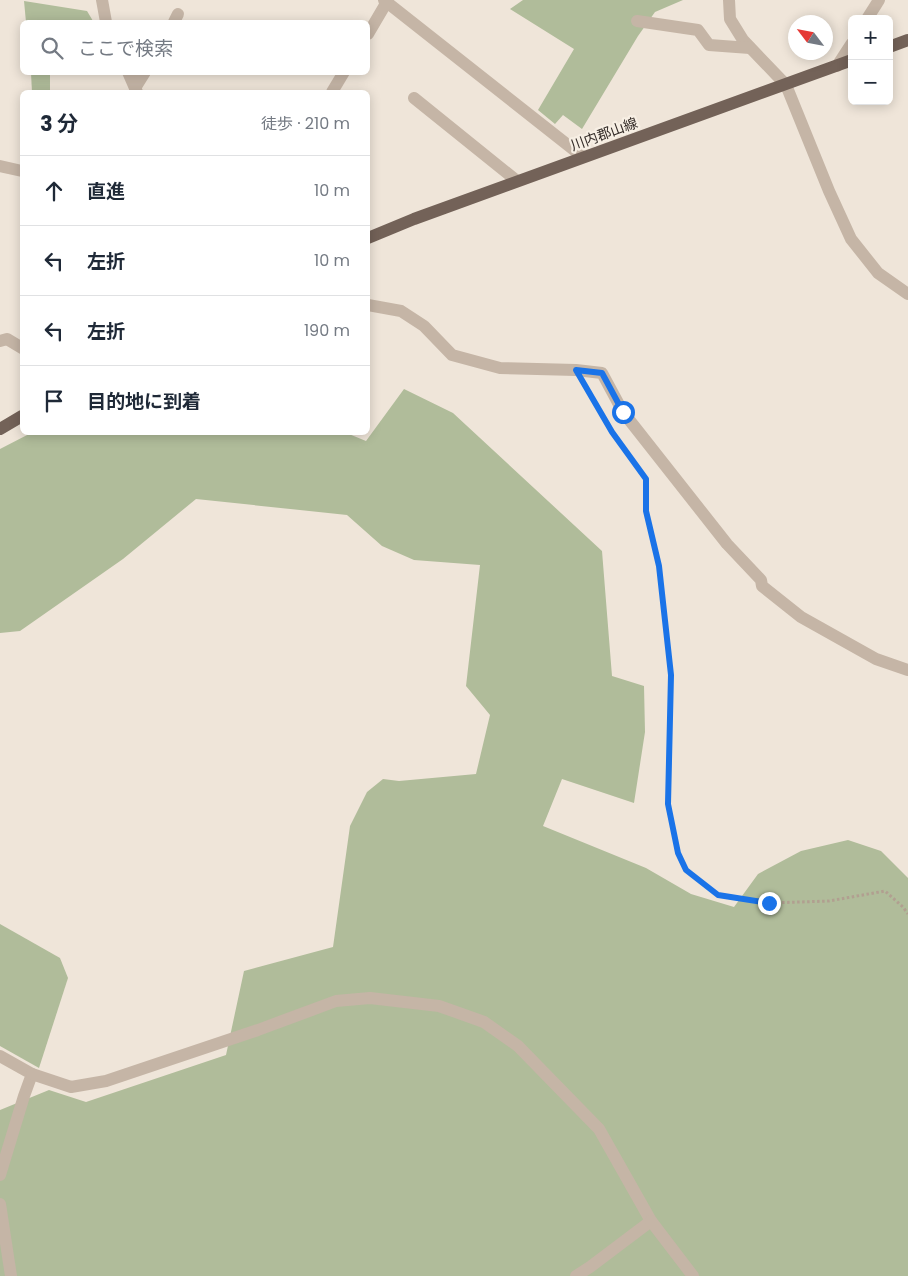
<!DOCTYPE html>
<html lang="ja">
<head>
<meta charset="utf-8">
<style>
	:root { --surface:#fff; --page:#f6f6f7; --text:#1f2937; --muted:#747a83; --line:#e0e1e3 }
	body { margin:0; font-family:Poppins,"Noto Sans JP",sans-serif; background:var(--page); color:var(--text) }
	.controls { position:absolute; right:15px; top:15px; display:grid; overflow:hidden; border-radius:8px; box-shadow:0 2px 12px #0003 }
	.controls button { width:45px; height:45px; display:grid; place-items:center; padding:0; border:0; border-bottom:1px solid var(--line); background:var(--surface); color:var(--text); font:25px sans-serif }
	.compass { position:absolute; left:788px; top:15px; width:45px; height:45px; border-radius:50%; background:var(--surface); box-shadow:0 2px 12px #0003; rotate:302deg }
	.stop { position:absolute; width:15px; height:15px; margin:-11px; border:4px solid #1a73e8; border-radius:50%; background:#fff }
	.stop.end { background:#1a73e8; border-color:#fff; box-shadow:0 1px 5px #0008 }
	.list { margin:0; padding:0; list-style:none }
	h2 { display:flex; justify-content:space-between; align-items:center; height:65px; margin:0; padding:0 20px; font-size:21px }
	h2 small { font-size:16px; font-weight:400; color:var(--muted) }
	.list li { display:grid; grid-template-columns:32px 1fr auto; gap:15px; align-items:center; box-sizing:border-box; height:70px; padding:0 20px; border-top:1px solid var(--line) }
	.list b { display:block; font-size:19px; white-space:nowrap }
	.list em { font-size:16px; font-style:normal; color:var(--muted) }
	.icon { flex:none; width:28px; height:28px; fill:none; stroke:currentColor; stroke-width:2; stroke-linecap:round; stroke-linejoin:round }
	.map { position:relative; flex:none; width:908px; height:1276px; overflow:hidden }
	.search { position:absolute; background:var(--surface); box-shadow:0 2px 12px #0003; left:20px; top:20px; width:350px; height:55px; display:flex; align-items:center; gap:12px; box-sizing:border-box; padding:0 18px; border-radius:8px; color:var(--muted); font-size:19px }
	.panel { position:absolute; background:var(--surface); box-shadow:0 2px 12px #0003; left:20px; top:90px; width:350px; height:345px; border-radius:8px }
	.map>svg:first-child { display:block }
</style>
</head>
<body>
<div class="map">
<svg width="908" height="1276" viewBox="0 0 908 1276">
	<rect width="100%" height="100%" fill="#efe5d9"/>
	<g fill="#b0bc9a">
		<path d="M 523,0 L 683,0 L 655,12 L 638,36 L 582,129 L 563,115 L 555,124 L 538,110 L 574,49 L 510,9 Z"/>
		<path d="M 24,1 L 87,11 L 93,21 L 92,22 L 26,22 Z"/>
		<path d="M 31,73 L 50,73 L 50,92 L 32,92 Z"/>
		<path d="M 404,389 L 453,413 L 602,551 L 612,676 L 644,686 L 645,732 L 634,803 L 562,779 L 543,826 L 646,868 L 691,894 L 734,907 L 758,874 L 801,851 L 848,840 L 881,851 L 908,878 L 908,1276 L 0,1276 L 0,1110 L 49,1090 L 86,1102 L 226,1055 L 244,971 L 333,947 L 350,826 L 367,792 L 383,779 L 399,781 L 476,774 L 490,715 L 466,686 L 480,565 L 414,560 L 382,546 L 347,515 L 196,499 L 123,559 L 20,631 L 0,633 L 0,449 L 31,433 L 344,432 L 366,441 Z"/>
		<path d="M 0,924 L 60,958 L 68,978 L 39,1068 L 0,1046 Z"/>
	</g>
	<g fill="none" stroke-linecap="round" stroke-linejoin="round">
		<path stroke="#b19f90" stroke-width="3" stroke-dasharray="2.5 2.5" stroke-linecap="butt" d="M 587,388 L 612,432 L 646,479 L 646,511 L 659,566 L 671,675 L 668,805 L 678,853 L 686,870 L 718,895 L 769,903 L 829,901 L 885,891 L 903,907 L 908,914"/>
		<g stroke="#c5b5a6" stroke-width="12">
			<path d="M 102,0 L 106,22"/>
			<path d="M 384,0 L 583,157"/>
			<path d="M 729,0 L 730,19 L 743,40 L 786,85 L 829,191 L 851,239 L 878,273 L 908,294"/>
			<path d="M 867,19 L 879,0"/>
			<path d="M 637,21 L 698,30 L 709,45 L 750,48"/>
			<path d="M 174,22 L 178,14"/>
			<path d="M 368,34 L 388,0"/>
			<path d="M 837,66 L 852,43"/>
			<path d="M 128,72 L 135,88"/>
			<path d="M 137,92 L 135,88 L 145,72"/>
			<path d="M 332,92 L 344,72"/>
			<path d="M 414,98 L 517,181"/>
			<path d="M 0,166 L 22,171"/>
			<path d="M 368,305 L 401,311 L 424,326 L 452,355 L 500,368 L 576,370 L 602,373 L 623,412 L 727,544 L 761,580 L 762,586 L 801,617 L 876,659 L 908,670"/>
			<path d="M 0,341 L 7,339 L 22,348"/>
			<path d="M 0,1056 L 32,1074 L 24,1096 L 0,1175"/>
			<path d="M 32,1074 L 71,1087 L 106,1081 L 258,1030 L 336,1001 L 370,998 L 439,1006 L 484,1022 L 518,1046 L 599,1129 L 651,1221 L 590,1267 L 576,1276"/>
			<path d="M 0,1204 L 11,1276"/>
			<path d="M 651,1221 L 693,1276"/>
		</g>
		<g stroke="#736258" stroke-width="12">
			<path d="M 889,47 L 908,40"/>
			<path d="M 368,238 L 414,219 L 852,60"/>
			<path d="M 0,429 L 22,416"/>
		</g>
	</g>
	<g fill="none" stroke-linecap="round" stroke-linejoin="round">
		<path stroke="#1a73e8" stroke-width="6" d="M 623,412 L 602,373 L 576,370 L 612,432 L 646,479 L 646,511 L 659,566 L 671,675 L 668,804 L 678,853 L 686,870 L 718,895 L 769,903"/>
	</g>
	<g text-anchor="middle" stroke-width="4.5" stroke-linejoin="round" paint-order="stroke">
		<g font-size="14" fill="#322a26" stroke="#f7efe4">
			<text transform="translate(604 134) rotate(-20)" y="5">川内郡山線</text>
		</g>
	</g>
</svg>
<div class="controls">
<button>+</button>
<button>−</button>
</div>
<svg class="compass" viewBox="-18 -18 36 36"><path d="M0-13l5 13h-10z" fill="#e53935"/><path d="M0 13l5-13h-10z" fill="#747a83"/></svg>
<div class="stop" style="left:623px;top:412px"></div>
<div class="stop end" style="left:769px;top:903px"></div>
<div class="search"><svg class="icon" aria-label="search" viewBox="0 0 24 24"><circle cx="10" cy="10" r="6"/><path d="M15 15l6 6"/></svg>ここで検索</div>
<section class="panel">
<h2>3 分<small>徒歩 · 210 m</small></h2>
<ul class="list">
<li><svg class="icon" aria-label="ahead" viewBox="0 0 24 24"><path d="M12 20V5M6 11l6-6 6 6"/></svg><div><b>直進</b></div><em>10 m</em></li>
<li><svg class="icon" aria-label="left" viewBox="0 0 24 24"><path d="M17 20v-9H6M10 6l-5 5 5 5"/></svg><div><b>左折</b></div><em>10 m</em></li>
<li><svg class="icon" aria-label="left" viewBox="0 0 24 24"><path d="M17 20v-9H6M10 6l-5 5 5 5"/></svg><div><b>左折</b></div><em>190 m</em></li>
<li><svg class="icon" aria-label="arrive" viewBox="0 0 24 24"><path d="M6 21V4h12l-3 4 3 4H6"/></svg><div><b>目的地に到着</b></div></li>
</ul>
</section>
</div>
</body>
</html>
